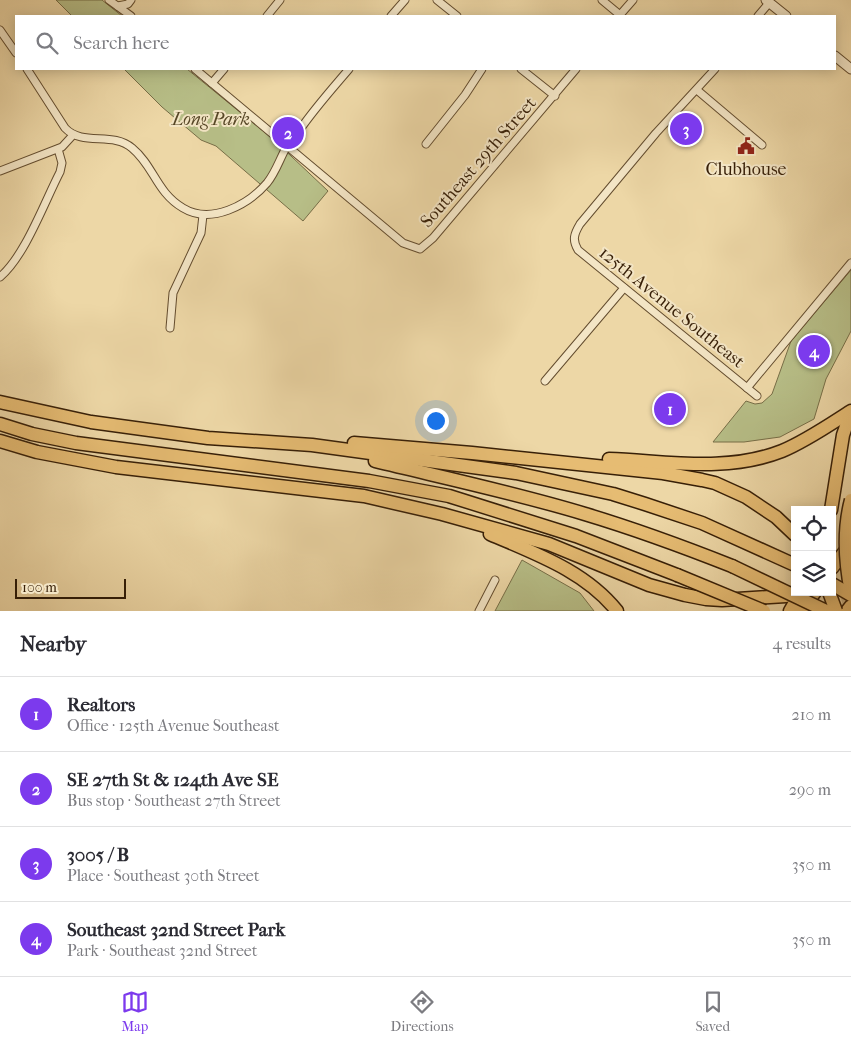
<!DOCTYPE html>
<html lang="en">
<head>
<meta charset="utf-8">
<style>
	:root { --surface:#fff; --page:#f2f2f3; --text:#2b2b33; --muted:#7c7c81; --line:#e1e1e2; --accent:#7c3aed }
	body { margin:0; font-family:"IM FELL French Canon",serif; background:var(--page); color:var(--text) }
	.controls { position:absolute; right:15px; bottom:15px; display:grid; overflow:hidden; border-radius:0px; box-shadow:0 2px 12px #0003 }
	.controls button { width:45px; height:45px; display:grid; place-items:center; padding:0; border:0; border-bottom:1px solid var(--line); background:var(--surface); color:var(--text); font:25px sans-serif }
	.scale { position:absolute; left:15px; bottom:12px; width:111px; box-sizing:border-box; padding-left:5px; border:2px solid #371f07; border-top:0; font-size:14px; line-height:18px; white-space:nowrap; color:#371f07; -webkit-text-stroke:4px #f3e5c5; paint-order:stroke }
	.you { position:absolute; left:435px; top:420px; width:18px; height:18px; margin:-12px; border:4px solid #fff; border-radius:50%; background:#1a73e8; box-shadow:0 0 0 8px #1a73e833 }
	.badge { display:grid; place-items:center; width:32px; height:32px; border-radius:50%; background:var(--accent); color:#fff; font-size:16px; font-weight:700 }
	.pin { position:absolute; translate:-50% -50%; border:2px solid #fff; box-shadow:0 1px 5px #0006 }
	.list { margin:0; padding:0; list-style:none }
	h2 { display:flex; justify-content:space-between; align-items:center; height:65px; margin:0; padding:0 20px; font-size:21px }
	h2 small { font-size:16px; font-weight:400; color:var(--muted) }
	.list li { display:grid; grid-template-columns:32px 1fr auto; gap:15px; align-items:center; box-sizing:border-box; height:75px; padding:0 20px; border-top:1px solid var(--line) }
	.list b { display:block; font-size:19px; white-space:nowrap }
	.list p { margin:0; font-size:16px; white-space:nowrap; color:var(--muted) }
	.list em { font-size:16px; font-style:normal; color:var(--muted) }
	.icon { flex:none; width:28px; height:28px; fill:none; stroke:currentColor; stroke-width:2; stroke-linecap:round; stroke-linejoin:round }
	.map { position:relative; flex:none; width:851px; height:611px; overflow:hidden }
	.search { position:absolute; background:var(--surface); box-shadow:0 2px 12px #0003; left:15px; right:15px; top:15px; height:55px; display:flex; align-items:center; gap:12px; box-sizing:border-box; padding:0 18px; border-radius:0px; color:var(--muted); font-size:19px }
	.sheet { height:365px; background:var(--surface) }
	nav { display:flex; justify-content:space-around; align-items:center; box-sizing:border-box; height:70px; border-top:1px solid var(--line); background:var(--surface); font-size:14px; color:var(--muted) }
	nav a { display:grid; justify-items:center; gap:2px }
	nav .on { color:var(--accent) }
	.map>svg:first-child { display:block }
</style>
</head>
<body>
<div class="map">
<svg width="851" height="611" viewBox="0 0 851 611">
	<rect width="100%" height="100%" fill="#edd7a6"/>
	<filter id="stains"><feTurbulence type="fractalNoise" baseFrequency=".004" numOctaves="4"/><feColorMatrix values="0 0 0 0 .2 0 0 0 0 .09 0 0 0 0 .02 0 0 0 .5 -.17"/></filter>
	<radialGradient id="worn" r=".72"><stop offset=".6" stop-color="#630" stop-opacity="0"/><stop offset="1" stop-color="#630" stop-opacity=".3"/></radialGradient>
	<g fill="#b7be87" stroke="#776e47">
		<path d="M 56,0 L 102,0 L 122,16 L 72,16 Z"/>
		<path d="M 124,69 L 187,69 L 273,139 L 328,191 L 303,221 L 216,146 L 201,140 L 162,107 Z"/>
		<path d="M 851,270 L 851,331 L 826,379 L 814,419 L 780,437 L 744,442 L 713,442 L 746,401 L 755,404 L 762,403 L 772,394 L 791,341 Z"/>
		<path d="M 522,560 L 580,593 L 594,611 L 495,611 Z"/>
	</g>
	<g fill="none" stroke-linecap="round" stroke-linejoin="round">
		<path stroke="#c9b286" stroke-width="12" stroke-dasharray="12 6" stroke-linecap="butt" d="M 807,611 L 851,601"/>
		<g stroke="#644d2f" stroke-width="9">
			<g id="minor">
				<path d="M 109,0 L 131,16"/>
				<path d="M 437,0 L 457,16"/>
				<path d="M 602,0 L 620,15"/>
				<path d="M 118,6 L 128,4 L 131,0"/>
				<path d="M 267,16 L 280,0"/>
				<path d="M 391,16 L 405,0"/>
				<path d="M 619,16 L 633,0"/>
				<path d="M 758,16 L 769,3"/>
				<path d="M 0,30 L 16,53"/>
				<path d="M 27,69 L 65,128 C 83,147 112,131 132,148 C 154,166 156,192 183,208 C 211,225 248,205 267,183 C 276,172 280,158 287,146 C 291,141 295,136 299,131 C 314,109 332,89 349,69"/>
				<path d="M 195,69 L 403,243 L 420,249 L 433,238 L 576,69"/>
				<path d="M 521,69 L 555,96"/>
				<path d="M 715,69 L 656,133 L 580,224 C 574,234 572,240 578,250 L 757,396"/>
				<path d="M 212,83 L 224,69"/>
				<path d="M 697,90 L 762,145"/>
				<path d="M 426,144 L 465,95 L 482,69"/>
				<path d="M 0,171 L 62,147 L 73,135"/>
				<path d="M 0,277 C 25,256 44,203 60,172 L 62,163 L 58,149"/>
				<path d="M 170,328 L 173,293 L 201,233 L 203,215"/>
				<path d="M 545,381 L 624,288"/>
				<path d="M 747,388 L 851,263"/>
				<path d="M 479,611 L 495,580"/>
			</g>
		</g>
		<g stroke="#644d2f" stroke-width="11">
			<g id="tertiary">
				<path d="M 766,0 L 786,16"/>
				<path d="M 835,56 L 851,69"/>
			</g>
		</g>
		<g stroke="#371f07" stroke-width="15">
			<g id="motorway">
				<path d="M 0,402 L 91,422 L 208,438 L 312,445 L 516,473 L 613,494 L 645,504 L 702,523 L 795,565"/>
				<path d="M 0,424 L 32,434 L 76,443 L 369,481 L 449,496 L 576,536 L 677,575"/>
				<path d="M 0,441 L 37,452 L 116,467 L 364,496 L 442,514 L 549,544 L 649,585 L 685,595 L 706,599 L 722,600 L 786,596"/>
				<path d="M 354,443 L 472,453 L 663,473 L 702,480 L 715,483 L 746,497 L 776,517 L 795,535"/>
				<path d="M 609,459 C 667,461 726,473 782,451 C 806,441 829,425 851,411"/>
				<path d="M 375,461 C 445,478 516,493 585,514 C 635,529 684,547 732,566"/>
				<path d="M 831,510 L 843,435 L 851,412"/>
				<path d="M 490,534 C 536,554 585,571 617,611"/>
				<path d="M 832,568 L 849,546"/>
				<path d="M 790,611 L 801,592"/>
				<path d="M 801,611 L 815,592"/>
				<path d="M 847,611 L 851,606"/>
			</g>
		</g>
		<use href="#minor" stroke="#f3e5c5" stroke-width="7"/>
		<use href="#tertiary" stroke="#f3e5c5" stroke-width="9"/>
		<use href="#motorway" stroke="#e6bc73" stroke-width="12"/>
		<g stroke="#371f07" stroke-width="15" stroke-linecap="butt">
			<g id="motorway-bridge">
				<path d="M 851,500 C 843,530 845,562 851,592"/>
				<path d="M 732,566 L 826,611"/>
				<path d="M 677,575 L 764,611"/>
				<path d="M 832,584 L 851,595"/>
				<path d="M 829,592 L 836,611"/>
			</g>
		</g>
		<use href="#motorway-bridge" stroke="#e6bc73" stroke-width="12"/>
	</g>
	<defs>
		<g id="civic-bare" transform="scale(1.35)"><path d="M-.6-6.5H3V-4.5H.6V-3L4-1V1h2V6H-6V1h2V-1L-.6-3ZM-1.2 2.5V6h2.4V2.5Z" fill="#8f2418" stroke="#f3e5c5" stroke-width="2.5" paint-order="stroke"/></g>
	</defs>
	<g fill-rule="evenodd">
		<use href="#civic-bare" x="746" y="146"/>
	</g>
	<g text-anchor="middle" stroke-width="4" stroke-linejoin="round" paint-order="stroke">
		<g font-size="18" font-style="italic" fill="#574727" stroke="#f3e5c5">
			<text x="211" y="125">Long Park</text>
		</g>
		<g font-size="18" fill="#371f07" stroke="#f3e5c5">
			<text transform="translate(478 162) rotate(-49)" y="6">Southeast 29th Street</text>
			<text transform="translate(672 307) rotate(39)" y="6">125th Avenue Southeast</text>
		</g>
		<g font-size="18" fill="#371f07" stroke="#f3e5c5">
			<text x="746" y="175">Clubhouse</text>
		</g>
	</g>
	<rect width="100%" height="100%" filter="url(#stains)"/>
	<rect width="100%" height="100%" fill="url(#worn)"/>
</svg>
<div class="controls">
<button><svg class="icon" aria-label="locate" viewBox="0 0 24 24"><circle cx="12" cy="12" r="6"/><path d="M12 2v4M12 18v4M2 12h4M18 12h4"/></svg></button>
<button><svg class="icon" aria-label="layers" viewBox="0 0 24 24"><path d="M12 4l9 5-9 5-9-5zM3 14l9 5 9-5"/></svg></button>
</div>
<div class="scale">100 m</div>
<div class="you"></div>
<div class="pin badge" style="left:670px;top:409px">1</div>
<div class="pin badge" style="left:288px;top:133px">2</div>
<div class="pin badge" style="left:686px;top:129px">3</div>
<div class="pin badge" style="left:814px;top:351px">4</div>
<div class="search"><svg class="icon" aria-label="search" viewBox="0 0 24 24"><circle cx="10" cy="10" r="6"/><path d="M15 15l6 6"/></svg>Search here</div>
</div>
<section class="sheet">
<h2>Nearby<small>4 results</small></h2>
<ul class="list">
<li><span class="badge">1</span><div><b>Realtors</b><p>Office · 125th Avenue Southeast</p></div><em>210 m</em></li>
<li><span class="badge">2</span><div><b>SE 27th St &amp; 124th Ave SE</b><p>Bus stop · Southeast 27th Street</p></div><em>290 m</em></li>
<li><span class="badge">3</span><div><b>3005 / B</b><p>Place · Southeast 30th Street</p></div><em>350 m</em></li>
<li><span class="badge">4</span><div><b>Southeast 32nd Street Park</b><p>Park · Southeast 32nd Street</p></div><em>350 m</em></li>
</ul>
</section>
<nav>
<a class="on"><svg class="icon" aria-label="map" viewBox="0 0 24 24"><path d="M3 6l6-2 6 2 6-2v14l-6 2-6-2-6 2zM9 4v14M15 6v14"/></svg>Map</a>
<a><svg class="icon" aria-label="directions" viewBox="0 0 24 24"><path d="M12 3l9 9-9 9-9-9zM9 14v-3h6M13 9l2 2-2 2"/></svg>Directions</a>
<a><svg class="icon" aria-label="saved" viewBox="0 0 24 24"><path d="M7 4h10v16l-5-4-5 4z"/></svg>Saved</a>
</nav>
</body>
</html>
